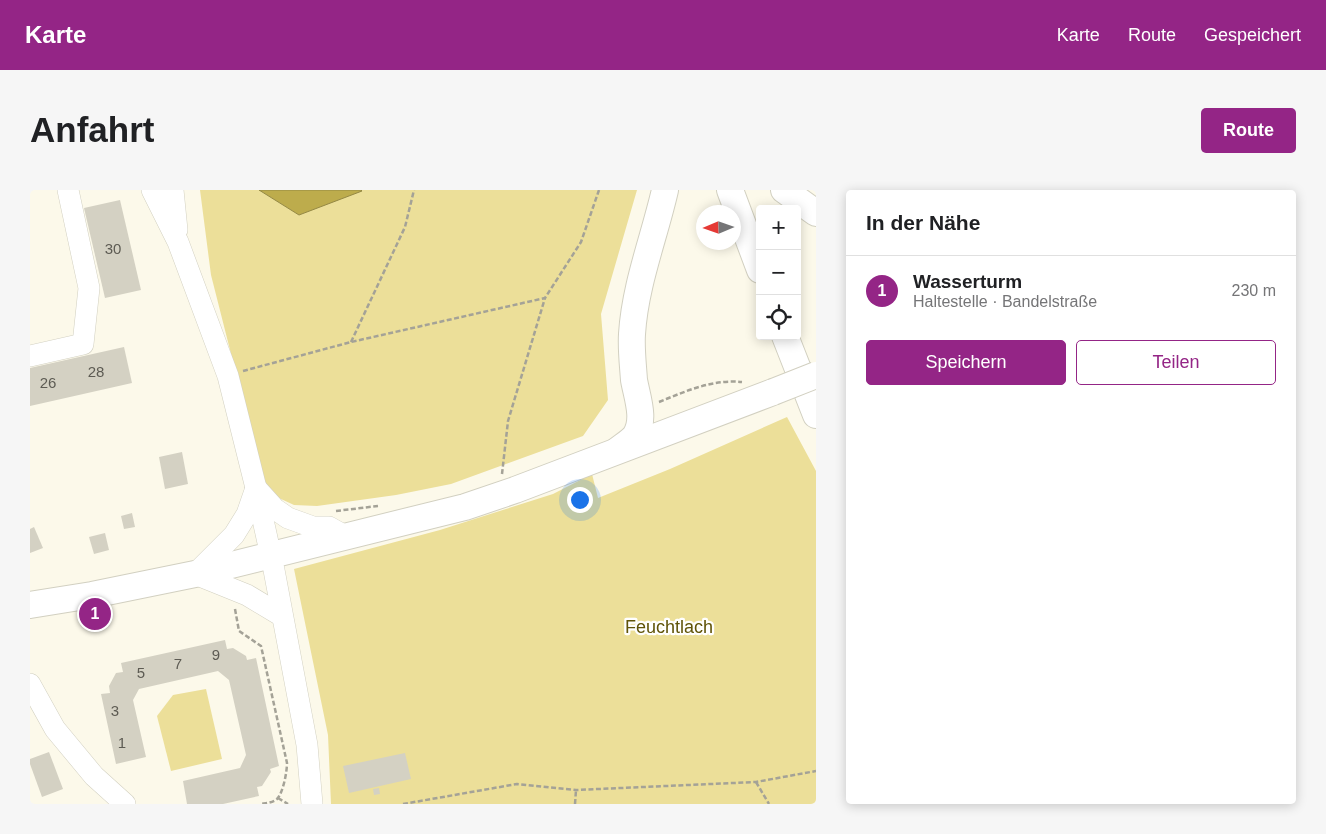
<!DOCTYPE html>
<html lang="de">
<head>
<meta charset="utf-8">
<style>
	:root { --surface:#fff; --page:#f6f6f6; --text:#202124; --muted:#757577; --line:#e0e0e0; --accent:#942586 }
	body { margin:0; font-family:Helvetica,sans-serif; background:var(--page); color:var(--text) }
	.controls { position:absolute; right:15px; top:15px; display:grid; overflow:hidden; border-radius:5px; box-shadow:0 2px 12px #0003 }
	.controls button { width:45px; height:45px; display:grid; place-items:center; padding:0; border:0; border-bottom:1px solid var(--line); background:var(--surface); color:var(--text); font:25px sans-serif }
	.compass { position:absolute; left:666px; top:15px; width:45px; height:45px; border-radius:50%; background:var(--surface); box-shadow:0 2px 12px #0003; rotate:268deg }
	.you { position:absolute; left:549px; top:309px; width:18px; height:18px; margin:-12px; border:4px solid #fff; border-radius:50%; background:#1a73e8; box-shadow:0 0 0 8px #1a73e833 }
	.badge { display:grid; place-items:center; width:32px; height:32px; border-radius:50%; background:var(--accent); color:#fff; font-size:16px; font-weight:700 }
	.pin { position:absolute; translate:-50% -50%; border:2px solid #fff; box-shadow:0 1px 5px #0006 }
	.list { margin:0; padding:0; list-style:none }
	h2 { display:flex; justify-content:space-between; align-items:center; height:65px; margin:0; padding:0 20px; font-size:21px }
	h2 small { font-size:16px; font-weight:400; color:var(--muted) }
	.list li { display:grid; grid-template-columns:32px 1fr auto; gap:15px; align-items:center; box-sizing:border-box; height:70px; padding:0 20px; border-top:1px solid var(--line) }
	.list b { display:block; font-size:19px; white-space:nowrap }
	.list p { margin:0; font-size:16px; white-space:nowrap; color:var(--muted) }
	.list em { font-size:16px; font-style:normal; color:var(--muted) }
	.actions { display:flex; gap:10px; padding:15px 20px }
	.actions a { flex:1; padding:11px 0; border:1px solid var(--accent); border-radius:5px; text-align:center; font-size:18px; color:var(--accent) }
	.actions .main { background:var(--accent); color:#fff }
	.icon { flex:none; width:28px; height:28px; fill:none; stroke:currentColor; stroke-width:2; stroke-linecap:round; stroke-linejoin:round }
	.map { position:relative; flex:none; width:786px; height:614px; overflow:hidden; border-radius:5px }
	header { display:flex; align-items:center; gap:30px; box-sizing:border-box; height:70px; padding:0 25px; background:var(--accent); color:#fff }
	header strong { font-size:24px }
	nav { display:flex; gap:28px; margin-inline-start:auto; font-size:18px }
	.intro { display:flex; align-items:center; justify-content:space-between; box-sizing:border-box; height:120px; padding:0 30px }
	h1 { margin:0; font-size:35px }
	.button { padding:12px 22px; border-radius:5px; background:var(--accent); color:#fff; font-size:18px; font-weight:700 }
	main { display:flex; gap:30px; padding:0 30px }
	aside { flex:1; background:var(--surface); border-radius:5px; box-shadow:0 2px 12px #0003 }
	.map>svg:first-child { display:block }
</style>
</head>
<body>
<header>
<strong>Karte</strong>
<nav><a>Karte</a><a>Route</a><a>Gespeichert</a></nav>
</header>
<div class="intro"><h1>Anfahrt</h1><a class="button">Route</a></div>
<main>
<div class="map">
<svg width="786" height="614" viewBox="0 0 786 614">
	<rect width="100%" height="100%" fill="#fcf9ea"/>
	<g fill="#ecdf99">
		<path d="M 170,0 L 229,0 L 269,25 L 331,0 L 607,0 L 571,124 L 578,210 L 553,246 L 421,294 L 366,305 L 287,316 L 264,315 L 238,303 L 232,286 L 181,85 Z"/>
		<path d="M 757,227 L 786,281 L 786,614 L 301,614 L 298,545 L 264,379 L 410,340 L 523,304 L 562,284 L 568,308 L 640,279 Z"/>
		<path d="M 176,499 L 192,569 L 141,581 L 127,526 L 143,505 Z"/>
	</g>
	<path fill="#bdac4c" stroke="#948843" d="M 229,0 L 331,0 L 332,1 L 269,25 Z"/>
	<g fill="#d4d1c3">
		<path d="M 90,10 L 111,100 L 75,108 L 54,18 Z"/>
		<path d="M 94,157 L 102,193 L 0,216 L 0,178 Z"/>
		<path d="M 152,262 L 158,294 L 135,299 L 129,267 Z"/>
		<path d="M 102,323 L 105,337 L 94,339 L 91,326 Z"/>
		<path d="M 4,337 L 13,358 L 0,363 L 0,339 Z"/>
		<path d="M 75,343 L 79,360 L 64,364 L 59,347 Z"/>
		<path d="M 195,450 L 197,459 L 203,458 L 216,466 L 217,470 L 226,468 L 249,576 L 240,579 L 241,582 L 232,596 L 227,597 L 229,606 L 193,614 L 157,614 L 153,591 L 210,578 L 216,565 L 199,490 L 188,481 L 109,499 L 103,510 L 116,567 L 86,574 L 71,504 L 80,503 L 79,496 L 86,483 L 93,482 L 91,473 Z"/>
		<path d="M 19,562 L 33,599 L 12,607 L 0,574 L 0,569 Z"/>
		<path d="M 375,563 L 381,589 L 319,603 L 313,576 Z"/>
		<path d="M 349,598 L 350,604 L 344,605 L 343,599 Z"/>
	</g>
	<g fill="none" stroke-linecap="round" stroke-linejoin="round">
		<g stroke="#d2d0c1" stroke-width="22">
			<g id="minor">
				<path d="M 122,0 L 148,52 L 198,186 L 226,298 L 244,380 L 277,555 L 282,614"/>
				<path d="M 143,0 L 147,40"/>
				<path d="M 0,166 L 53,154 L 59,98 L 38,0"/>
				<path d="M 226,298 L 217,324 L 204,345 L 165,384 L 217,405 L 252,426"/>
				<path d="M 226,298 L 245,319 L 258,328 L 283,337 L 299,337 L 315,346"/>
				<path d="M 0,494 L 25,539 L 64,586 L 95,614"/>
			</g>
		</g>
		<g stroke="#d2d0c1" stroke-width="28">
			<g id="major">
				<path d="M 700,0 L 730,80"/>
				<path d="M 754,0 L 786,23"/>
				<path d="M 755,146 L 786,225"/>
				<path d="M 588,260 C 593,256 601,251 605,246 C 616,230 607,207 604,190 C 603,175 601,159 602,144 C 605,95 624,48 635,0"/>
				<path d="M 0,415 L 62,405 L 165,384 L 435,317 L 485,300 L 743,202"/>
			</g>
		</g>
		<g stroke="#a4a297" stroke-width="2.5" stroke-dasharray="5 2.5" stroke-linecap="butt">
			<path d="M 321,152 L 375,37 L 384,0"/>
			<path d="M 213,181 L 321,152 L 515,108 L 551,52 L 569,0"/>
			<path d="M 629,212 C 656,201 683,189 712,192"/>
			<path d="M 472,284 L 478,231 L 515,108"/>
			<path d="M 306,321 L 348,316"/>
			<path d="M 205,419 L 209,441 L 231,456 L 257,573 C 257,582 253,603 247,609 C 242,613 236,613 230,614"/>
			<path d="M 726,592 L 739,614"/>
			<path d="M 248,608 L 258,614"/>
			<path d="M 373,614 L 487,594 L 546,600 L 726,592 L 786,581"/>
			<path d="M 545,614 L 546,600"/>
		</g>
		<use href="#minor" stroke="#fff" stroke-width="21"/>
		<use href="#major" stroke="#fff" stroke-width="26"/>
		<g stroke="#d2d0c1" stroke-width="28" stroke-linecap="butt">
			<path id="major-bridge" d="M 743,202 L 786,185"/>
		</g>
		<use href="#major-bridge" stroke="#fff" stroke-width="26"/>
	</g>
	<g text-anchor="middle" stroke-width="4.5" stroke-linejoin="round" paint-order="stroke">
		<g font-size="15" fill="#5d5b53">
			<text x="83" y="64">30</text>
			<text x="66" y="187">28</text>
			<text x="18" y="198">26</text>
			<text x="186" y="470">9</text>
			<text x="148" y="479">7</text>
			<text x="111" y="488">5</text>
			<text x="85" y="526">3</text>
			<text x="92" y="558">1</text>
		</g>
		<g font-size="18" fill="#605408" stroke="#fff">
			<text x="639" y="443">Feuchtlach</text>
		</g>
	</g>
</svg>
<div class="controls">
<button>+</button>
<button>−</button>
<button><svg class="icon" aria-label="locate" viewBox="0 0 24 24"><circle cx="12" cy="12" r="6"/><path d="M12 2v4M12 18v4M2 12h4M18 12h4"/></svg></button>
</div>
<svg class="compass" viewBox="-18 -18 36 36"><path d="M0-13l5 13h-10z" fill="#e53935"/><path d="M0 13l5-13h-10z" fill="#757577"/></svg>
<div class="you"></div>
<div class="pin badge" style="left:65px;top:424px">1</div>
</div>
<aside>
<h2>In der Nähe<small></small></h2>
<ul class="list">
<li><span class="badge">1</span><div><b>Wasserturm</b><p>Haltestelle · Bandelstraße</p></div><em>230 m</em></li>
</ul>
<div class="actions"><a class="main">Speichern</a><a>Teilen</a></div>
</aside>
</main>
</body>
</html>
